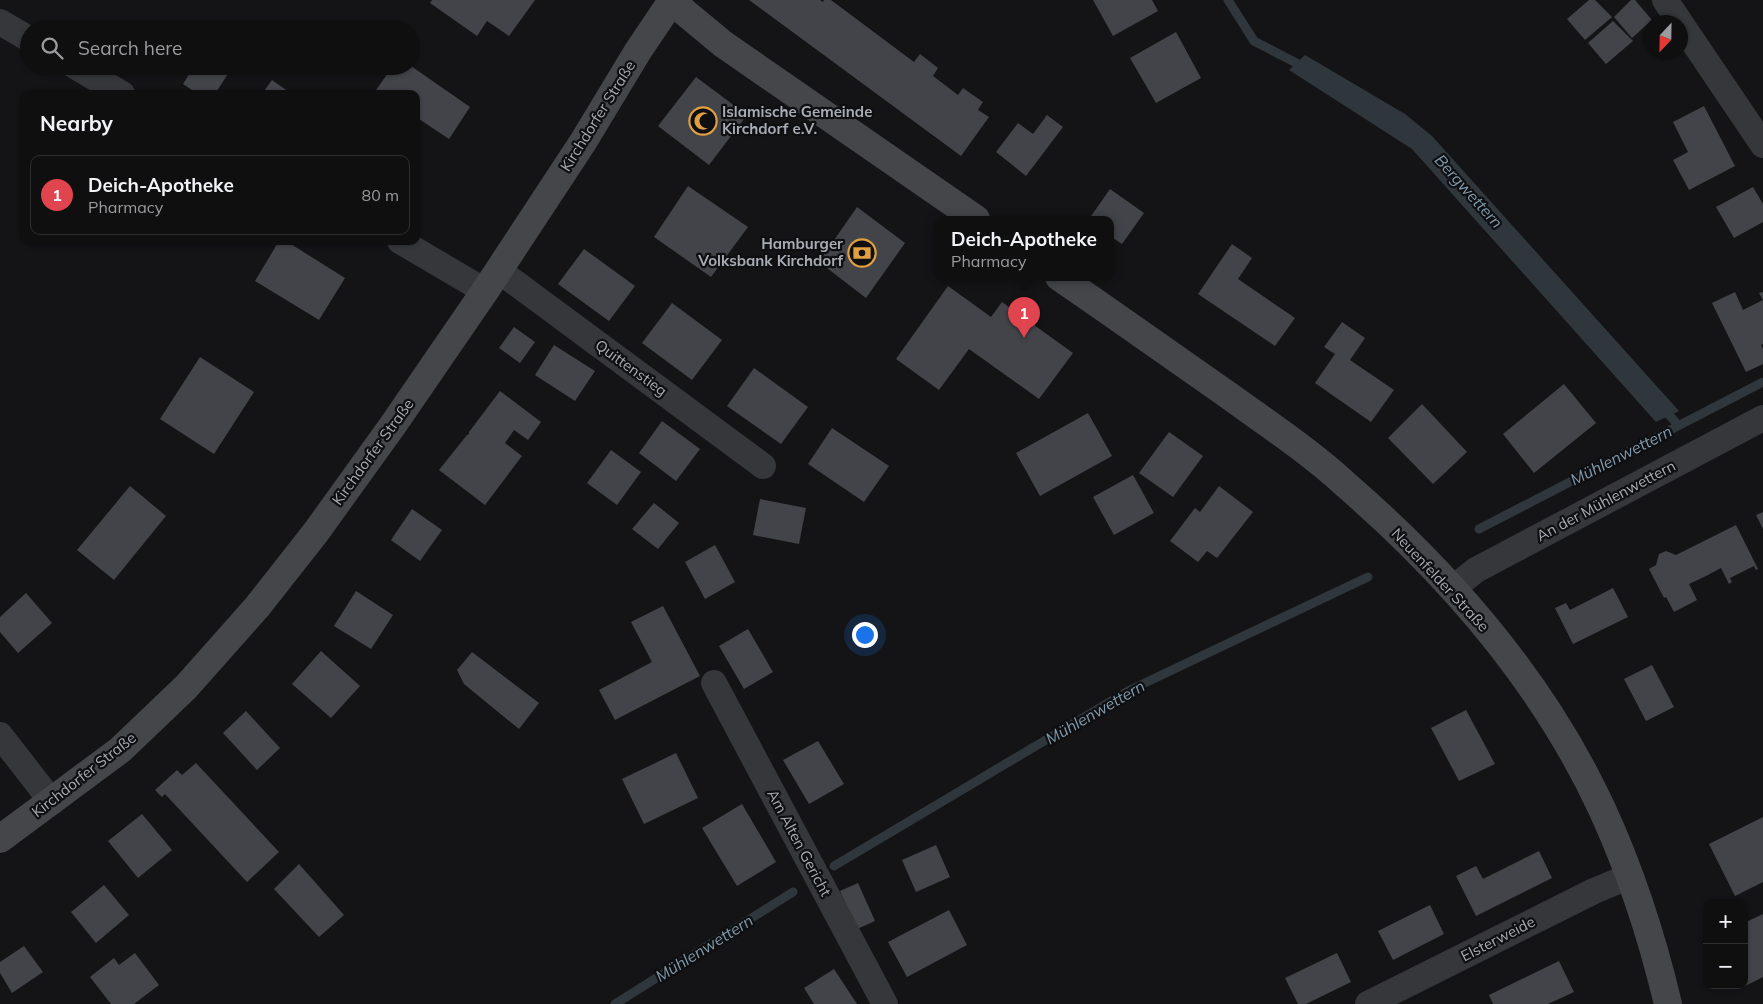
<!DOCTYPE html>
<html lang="en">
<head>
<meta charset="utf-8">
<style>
	:root { --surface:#0f0f10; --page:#181819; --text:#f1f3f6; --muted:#9b9c9f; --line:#2f2f30; --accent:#d93025 }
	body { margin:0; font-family:Mulish,sans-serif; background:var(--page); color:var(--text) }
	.controls { position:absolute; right:15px; bottom:15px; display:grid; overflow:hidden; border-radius:10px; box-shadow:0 1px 4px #0004 }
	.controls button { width:45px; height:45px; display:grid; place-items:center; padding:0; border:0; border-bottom:1px solid var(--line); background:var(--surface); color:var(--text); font:25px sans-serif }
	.compass { position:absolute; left:1643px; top:15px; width:45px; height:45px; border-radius:50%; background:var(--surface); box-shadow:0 1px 4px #0004; rotate:202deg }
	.you { position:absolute; left:864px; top:634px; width:18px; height:18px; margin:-12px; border:4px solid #fff; border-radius:50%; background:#1a73e8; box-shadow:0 0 0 8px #1a73e833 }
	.badge { display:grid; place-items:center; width:32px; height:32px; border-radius:50%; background:var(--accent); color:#fff; font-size:16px; font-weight:700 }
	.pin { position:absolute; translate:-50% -41px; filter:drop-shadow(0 1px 2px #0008) }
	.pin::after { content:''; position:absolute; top:26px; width:18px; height:15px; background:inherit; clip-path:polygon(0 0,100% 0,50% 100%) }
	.popup { position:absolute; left:934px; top:216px; width:180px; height:65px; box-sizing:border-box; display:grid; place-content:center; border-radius:10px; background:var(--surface); filter:drop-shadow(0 1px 4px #0005); font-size:16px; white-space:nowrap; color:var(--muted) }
	.popup b { font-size:19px; color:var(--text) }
	.popup::after { content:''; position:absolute; left:50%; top:100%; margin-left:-10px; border:10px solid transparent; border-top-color:var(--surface) }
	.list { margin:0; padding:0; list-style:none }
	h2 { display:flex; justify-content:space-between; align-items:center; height:65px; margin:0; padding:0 20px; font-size:21px }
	h2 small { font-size:16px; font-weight:400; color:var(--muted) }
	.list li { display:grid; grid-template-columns:32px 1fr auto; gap:15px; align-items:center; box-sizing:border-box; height:80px; margin:0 10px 10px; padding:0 10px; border:1px solid var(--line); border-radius:10px }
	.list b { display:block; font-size:19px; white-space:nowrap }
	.list p { margin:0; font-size:16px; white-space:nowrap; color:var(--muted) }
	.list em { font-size:16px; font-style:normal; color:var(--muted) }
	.icon { flex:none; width:28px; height:28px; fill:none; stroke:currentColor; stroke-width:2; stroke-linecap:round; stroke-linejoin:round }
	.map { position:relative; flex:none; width:1763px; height:1004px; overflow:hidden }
	.search { position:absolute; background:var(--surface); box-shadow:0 1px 4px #0004; left:20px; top:20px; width:400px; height:55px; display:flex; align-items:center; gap:12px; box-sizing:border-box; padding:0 18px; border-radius:28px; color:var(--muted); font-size:19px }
	.panel { position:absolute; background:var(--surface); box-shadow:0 1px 4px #0004; left:20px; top:90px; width:400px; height:155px; border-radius:10px }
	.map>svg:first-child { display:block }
</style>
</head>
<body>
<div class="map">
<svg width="1763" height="1004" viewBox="0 0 1763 1004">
	<rect width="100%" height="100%" fill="#141416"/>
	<path fill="#2f373d" d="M 1305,55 L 1405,114 L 1432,136 L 1679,411 L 1656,422 L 1412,149 L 1289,70 Z"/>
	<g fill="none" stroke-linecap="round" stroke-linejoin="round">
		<g stroke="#2f373d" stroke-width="9">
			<path d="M 1228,0 L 1254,41 L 1306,68"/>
			<path d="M 1662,407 L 1678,425"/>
			<path d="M 1479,529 L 1763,382"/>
			<path d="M 834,866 L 1128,691 L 1368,577"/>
			<path d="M 615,1004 L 793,892"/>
		</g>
	</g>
	<g fill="#434449">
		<path d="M 432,0 L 535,0 L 509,36 L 487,21 L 477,36 L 430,3 Z"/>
		<path d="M 749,0 L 820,0 L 823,2 L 824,0 L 831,0 L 914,62 L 920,54 L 938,68 L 933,76 L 958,95 L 963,88 L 983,102 L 978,110 L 989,117 L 961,156 Z"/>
		<path d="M 1093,0 L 1152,0 L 1158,11 L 1113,36 Z"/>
		<path d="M 1589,0 L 1595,0 L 1612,17 L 1585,40 L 1567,19 Z"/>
		<path d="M 1631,0 L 1635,0 L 1652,20 L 1632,38 L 1614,17 Z"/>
		<path d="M 1613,21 L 1633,41 L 1606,64 L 1588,43 Z"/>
		<path d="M 1176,32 L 1201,78 L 1156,103 L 1130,58 Z"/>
		<path d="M 194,66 L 233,66 L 215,94 L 198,94 L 183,84 Z"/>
		<path d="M 393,66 L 411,66 L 470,107 L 449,139 L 416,117 L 416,94 L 382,94 L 376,90 Z"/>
		<path d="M 696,77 L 747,115 L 709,165 L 658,126 Z"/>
		<path d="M 272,80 L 292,94 L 262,94 Z"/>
		<path d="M 1704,106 L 1735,166 L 1689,190 L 1673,160 L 1688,152 L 1673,122 Z"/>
		<path d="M 1047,115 L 1063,127 L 1026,176 L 996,152 L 1018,123 L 1033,134 Z"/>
		<path d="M 688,186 L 748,227 L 711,277 L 654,237 Z"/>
		<path d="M 1753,187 L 1763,204 L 1763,222 L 1734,238 L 1716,207 Z"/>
		<path d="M 1110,189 L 1144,213 L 1122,244 L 1110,236 L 1110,219 L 1089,219 Z"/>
		<path d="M 857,207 L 905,243 L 866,298 L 819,262 Z"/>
		<path d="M 279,241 L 286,241 L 345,278 L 319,320 L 255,281 Z"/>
		<path d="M 1232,244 L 1252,258 L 1238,279 L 1295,318 L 1275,346 L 1198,294 Z"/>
		<path d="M 584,249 L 635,286 L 609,321 L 558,284 Z"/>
		<path d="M 948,286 L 991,317 L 1002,302 L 1073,353 L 1039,399 L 969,349 L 939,390 L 896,359 Z"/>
		<path d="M 1735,292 L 1743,310 L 1763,300 L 1759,293 L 1763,292 L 1763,344 L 1761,345 L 1763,349 L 1763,364 L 1746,372 L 1712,303 Z"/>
		<path d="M 672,303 L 722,340 L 692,380 L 642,343 Z"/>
		<path d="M 1342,322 L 1365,338 L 1350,360 L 1394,390 L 1371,422 L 1315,383 L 1335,354 L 1324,347 Z"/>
		<path d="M 514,327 L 535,342 L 520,363 L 499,348 Z"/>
		<path d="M 554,345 L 595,371 L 575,401 L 535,375 Z"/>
		<path d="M 200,357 L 254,392 L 214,454 L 160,419 Z"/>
		<path d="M 754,368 L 808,407 L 781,444 L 727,406 Z"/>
		<path d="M 1564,384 L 1596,423 L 1534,473 L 1503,434 Z"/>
		<path d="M 500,391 L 541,422 L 528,440 L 514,430 L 505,443 L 522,456 L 485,505 L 439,470 L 467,435 L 469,434 L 469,432 Z"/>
		<path d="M 1422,404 L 1467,452 L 1433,484 L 1388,438 Z"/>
		<path d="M 1088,413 L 1112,456 L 1040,496 L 1016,453 Z"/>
		<path d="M 662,421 L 700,449 L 676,481 L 639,453 Z"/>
		<path d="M 832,428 L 889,466 L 864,502 L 808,464 Z"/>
		<path d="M 1169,432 L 1203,456 L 1173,497 L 1139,473 Z"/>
		<path d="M 611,450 L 641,472 L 617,505 L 587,483 Z"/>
		<path d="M 1133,475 L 1154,513 L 1114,535 L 1093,497 Z"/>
		<path d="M 130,486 L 166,516 L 114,580 L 77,550 Z"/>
		<path d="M 1219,486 L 1253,512 L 1217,558 L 1207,551 L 1198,562 L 1170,541 L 1195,508 L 1200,512 Z"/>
		<path d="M 760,499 L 806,508 L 799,544 L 753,535 Z"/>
		<path d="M 654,503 L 679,523 L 658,549 L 632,529 Z"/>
		<path d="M 412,509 L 442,530 L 420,561 L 391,540 Z"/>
		<path d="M 1763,512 L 1763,529 L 1756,515 Z"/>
		<path d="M 1736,525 L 1758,569 L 1756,570 L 1754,566 L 1730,578 L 1732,582 L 1729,584 L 1721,568 L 1706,576 L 1689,584 L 1697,600 L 1674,612 L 1666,597 L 1664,598 L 1649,569 L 1656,565 L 1659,554 L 1666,551 L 1676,555 Z"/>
		<path d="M 715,545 L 735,582 L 705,599 L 685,562 Z"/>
		<path d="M 1613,588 L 1628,617 L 1573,644 L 1555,608 L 1566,603 L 1570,610 Z"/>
		<path d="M 356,591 L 393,615 L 371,649 L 334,626 Z"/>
		<path d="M 26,593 L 52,623 L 18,653 L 0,632 L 0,617 Z"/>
		<path d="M 663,606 L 700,676 L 615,720 L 599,690 L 652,662 L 631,622 Z"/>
		<path d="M 748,629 L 773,672 L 744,689 L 719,646 Z"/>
		<path d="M 321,651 L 360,686 L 331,718 L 292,684 Z"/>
		<path d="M 472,652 L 539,703 L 519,729 L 464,684 L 457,670 Z"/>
		<path d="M 1652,665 L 1674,707 L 1646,721 L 1624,679 Z"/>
		<path d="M 1466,710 L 1495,764 L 1459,781 L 1431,728 Z"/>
		<path d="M 246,711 L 280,748 L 257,770 L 223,733 Z"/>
		<path d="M 818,741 L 844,784 L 809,804 L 783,760 Z"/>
		<path d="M 676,753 L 698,798 L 644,824 L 622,779 Z"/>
		<path d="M 196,763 L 279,852 L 247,882 L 165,794 L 162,797 L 155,790 L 177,770 L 182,775 Z"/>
		<path d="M 742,804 L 776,862 L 737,886 L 702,828 Z"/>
		<path d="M 142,814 L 172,850 L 138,878 L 108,841 Z"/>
		<path d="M 1763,817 L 1763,882 L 1735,896 L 1709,844 Z"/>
		<path d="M 936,845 L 950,877 L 916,892 L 902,860 Z"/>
		<path d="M 1539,851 L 1552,878 L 1476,916 L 1456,876 L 1476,866 L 1483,879 Z"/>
		<path d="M 299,864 L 344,915 L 319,937 L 274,889 Z"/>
		<path d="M 858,883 L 875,921 L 857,929 L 840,891 Z"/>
		<path d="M 104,885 L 129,915 L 96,943 L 71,912 Z"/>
		<path d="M 1430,905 L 1444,934 L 1393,960 L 1378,931 Z"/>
		<path d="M 949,910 L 967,945 L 907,977 L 888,942 Z"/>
		<path d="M 1763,914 L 1763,977 L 1739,989 L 1737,985 L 1744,985 L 1744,923 Z"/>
		<path d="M 24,946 L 43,972 L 12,993 L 0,973 L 0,962 Z"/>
		<path d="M 135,953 L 159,985 L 134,1004 L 111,1004 L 90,977 L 114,958 L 119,965 Z"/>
		<path d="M 1337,953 L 1351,982 L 1306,1004 L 1298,1004 L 1285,978 Z"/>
		<path d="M 1559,961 L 1574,992 L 1548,1004 L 1493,1004 L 1489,995 Z"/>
		<path d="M 834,969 L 857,1004 L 814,1004 L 804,988 Z"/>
	</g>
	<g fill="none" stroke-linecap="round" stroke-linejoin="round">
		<g stroke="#35373a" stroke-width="26">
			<path d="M 1665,0 L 1763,145"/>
			<path d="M 0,22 L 29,39"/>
			<path d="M 75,66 L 122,94"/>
			<path d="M 400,241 L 485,291"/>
			<path d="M 498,270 L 763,466"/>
			<path d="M 1452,589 L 1476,570 L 1763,418"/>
			<path d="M 714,683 L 885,1004"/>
			<path d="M 0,735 L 52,802"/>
			<path d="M 1368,1004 L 1594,891 L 1630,876"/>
		</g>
		<g stroke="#44464a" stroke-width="28">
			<path d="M 670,0 L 723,44 L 976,219"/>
			<path d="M 1059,277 C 1116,316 1172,356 1228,395 C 1268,424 1309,451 1345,484 C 1449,574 1544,684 1602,809 C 1631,872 1652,937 1668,1004"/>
			<path d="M 0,839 L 120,750 L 186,687 L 257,607 L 316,532 L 393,425 L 485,291 L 583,142 L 638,51 L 671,2"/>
		</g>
	</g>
	<defs>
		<g id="mosque-ring" transform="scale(1.4375)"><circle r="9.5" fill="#0f0f11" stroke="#e0a041" stroke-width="1.5"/><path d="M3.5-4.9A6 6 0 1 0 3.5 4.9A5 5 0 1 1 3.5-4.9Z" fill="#e0a041"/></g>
		<g id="bank-ring" transform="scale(1.4375)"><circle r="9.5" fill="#0f0f11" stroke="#e0a041" stroke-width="1.5"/><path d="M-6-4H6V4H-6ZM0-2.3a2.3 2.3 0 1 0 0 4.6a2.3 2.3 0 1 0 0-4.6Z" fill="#e0a041"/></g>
	</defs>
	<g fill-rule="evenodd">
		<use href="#mosque-ring" x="703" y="121"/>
		<use href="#bank-ring" x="862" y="253"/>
	</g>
	<g text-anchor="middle" stroke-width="4.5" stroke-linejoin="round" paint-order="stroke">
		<g font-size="15" font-weight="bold" fill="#a7acb5" stroke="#0f0f11" text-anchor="start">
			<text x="722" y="117">Islamische Gemeinde<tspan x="722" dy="17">Kirchdorf e.V.</tspan></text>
			<text x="843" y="249" text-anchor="end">Hamburger<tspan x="843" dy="17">Volksbank Kirchdorf</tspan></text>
		</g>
		<g font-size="15" fill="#a7acb5" stroke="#0f0f11">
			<text transform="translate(598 116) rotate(-58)" y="5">Kirchdorfer Straße</text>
			<text transform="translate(631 368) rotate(36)" y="5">Quittenstieg</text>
			<text transform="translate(373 452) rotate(-54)" y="5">Kirchdorfer Straße</text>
			<text transform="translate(1606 501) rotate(-28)" y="5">An der Mühlenwettern</text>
			<text transform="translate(1440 580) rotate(47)" y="5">Neuenfelder Straße</text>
			<text transform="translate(84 775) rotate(-38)" y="5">Kirchdorfer Straße</text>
			<text transform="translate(799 843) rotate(62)" y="5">Am Alten Gericht</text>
			<text transform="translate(1498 939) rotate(-27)" y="5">Elsterweide</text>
		</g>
		<g font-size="16" font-style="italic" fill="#819bad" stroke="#0f0f11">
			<text transform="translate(1469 191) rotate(48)" y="6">Bergwettern</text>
			<text transform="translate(1621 455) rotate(-27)" y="6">Mühlenwettern</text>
			<text transform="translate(1095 712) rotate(-30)" y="6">Mühlenwettern</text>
			<text transform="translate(704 948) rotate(-32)" y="6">Mühlenwettern</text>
		</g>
	</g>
</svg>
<div class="controls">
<button>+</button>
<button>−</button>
</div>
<svg class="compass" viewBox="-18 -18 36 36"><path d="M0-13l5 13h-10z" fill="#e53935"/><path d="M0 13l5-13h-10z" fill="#9b9c9f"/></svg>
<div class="you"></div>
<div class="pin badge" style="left:1024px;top:338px;background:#e0444e">1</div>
<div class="popup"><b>Deich-Apotheke</b>Pharmacy</div>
<div class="search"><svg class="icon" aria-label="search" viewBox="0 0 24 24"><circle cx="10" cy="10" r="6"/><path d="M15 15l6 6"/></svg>Search here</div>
<section class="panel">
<h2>Nearby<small></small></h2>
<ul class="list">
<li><span class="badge" style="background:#e0444e">1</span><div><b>Deich-Apotheke</b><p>Pharmacy</p></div><em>80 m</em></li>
</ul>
</section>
</div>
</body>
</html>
